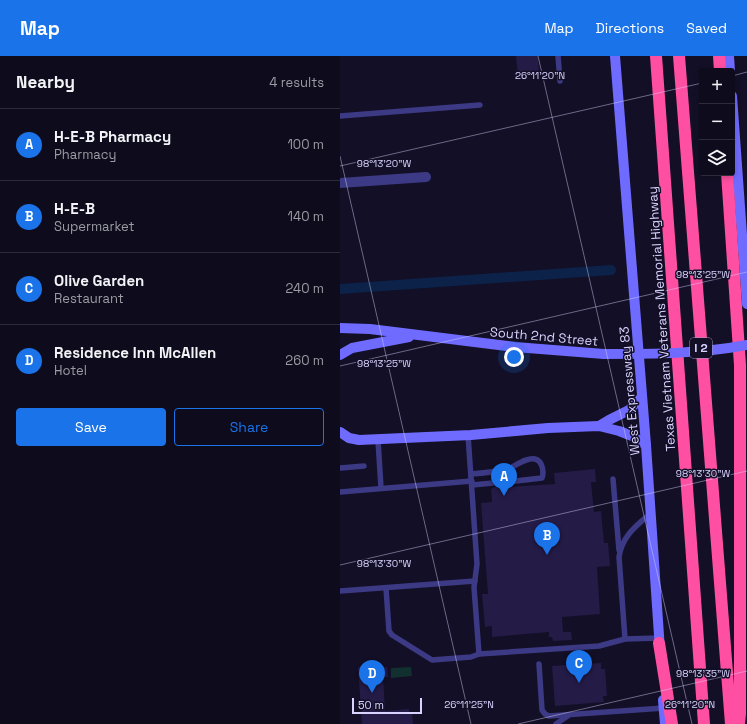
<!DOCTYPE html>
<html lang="en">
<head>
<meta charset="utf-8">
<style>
	:root { --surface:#0e0b1c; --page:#171425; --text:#f1f3f6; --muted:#9b9ba3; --line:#2e2b3b; --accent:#1a73e8 }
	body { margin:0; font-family:"Space Grotesk",sans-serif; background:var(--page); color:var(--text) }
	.controls { position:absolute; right:12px; top:12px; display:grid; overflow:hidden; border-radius:4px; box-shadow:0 2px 6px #0003 }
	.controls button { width:36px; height:36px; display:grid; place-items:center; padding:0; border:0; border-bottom:1px solid var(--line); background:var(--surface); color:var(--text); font:20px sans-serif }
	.scale { position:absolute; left:12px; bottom:10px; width:70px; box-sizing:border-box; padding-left:4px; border:2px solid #d9d4ff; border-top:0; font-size:11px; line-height:14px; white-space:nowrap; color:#d9d4ff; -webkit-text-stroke:3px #130f26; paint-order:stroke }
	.you { position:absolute; left:174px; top:301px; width:14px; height:14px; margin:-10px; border:3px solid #fff; border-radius:50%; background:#1a73e8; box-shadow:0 0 0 6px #1a73e833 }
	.badge { display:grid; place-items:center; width:26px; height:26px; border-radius:50%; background:var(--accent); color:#fff; font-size:13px; font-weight:700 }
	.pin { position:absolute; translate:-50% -33px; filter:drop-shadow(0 1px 2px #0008) }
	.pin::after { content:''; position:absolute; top:21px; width:14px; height:12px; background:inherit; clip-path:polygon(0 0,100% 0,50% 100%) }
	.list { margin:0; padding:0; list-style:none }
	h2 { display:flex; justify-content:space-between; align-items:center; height:52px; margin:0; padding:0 16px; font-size:17px }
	h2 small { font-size:13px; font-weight:400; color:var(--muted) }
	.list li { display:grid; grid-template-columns:26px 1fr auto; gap:12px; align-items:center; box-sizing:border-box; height:72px; padding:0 16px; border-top:1px solid var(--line) }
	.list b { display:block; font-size:15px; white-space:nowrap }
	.list p { margin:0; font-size:13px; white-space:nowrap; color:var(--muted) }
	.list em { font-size:13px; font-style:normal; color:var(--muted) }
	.actions { display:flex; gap:8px; padding:12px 16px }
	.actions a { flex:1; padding:9px 0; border:1px solid var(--accent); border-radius:4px; text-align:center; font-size:14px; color:var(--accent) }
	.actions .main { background:var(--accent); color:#fff }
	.icon { flex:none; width:22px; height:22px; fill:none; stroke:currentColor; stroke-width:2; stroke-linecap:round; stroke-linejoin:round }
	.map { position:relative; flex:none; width:407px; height:668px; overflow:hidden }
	header { display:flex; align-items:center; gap:24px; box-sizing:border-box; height:56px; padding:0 20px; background:var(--accent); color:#fff }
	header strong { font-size:19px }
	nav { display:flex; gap:22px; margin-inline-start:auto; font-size:14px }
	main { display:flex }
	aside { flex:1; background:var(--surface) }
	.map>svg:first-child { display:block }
</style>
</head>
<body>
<header>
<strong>Map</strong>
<nav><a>Map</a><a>Directions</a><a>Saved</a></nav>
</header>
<main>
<aside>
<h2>Nearby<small>4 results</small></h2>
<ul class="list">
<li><span class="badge">A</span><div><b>H-E-B Pharmacy</b><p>Pharmacy</p></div><em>100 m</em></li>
<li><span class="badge">B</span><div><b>H-E-B</b><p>Supermarket</p></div><em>140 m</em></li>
<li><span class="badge">C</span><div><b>Olive Garden</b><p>Restaurant</p></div><em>240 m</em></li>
<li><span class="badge">D</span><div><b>Residence Inn McAllen</b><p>Hotel</p></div><em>260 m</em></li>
</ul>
<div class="actions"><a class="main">Save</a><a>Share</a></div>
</aside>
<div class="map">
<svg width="407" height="668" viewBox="0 0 407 668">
	<rect width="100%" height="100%" fill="#130f26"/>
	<path fill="#12302f" d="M 71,611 L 72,620 L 51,622 L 51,612 Z"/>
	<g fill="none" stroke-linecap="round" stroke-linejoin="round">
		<path stroke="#0c2248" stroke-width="10" d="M 0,233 L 271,214"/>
	</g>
	<g fill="#241b47">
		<path d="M 176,0 L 198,0 L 199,18 L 178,20 Z"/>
		<path d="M 255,413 L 256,426 L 251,426 L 254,456 L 261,455 L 264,487 L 268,487 L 270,510 L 257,511 L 260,558 L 222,561 L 223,576 L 231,576 L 232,584 L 213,585 L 212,581 L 209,581 L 209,576 L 152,581 L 152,570 L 145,571 L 142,538 L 148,538 L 141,447 L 152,446 L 151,433 L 156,430 L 157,427 L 155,423 L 165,422 L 163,427 L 167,431 L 215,428 L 214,417 Z"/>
		<path d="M 261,607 L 261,613 L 265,613 L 267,640 L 263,640 L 264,646 L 215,650 L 212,610 Z"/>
		<path d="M 42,609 L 42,611 L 47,611 L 48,621 L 43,621 L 45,655 L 69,653 L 69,657 L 72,656 L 73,668 L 22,668 L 18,611 Z"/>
	</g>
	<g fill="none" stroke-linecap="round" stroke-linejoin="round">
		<g stroke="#3d3a85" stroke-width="5.5">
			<path d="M 218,0 L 220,25"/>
			<path d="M 0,60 L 140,49"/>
			<path d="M 128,379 L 137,508 L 134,531 L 139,598"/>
			<path d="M 38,384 L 41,432"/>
			<path d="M 0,412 L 24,410"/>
			<path d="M 131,418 C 145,417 159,416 172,411 C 178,408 188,401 195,403 C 203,405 204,417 202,422 L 167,426"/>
			<path d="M 273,423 L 279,494"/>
			<path d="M 132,429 L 153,427"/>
			<path d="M 0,436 L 132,425"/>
			<path d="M 46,532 L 49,575 L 52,579 L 92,604 L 131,601 L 139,598 L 259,590 L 285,583 L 319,582"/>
			<path d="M 0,535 L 135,525"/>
			<path d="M 285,583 L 279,501 C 282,480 296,470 311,457"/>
			<path d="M 199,608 L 202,654 L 205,658 L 209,660 L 324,652"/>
			<path d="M 216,668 L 229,659"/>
		</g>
		<path stroke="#3d3a85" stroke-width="10" d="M 0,127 L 86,121"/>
		<g stroke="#6f6bff" stroke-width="10">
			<path d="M 275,0 L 306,389 L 320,594"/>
			<path d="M 389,0 L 390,15"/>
			<path d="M 392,40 L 407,248"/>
			<path d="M 0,272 L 30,273 L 175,291 L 264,298"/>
			<path d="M 0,299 L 12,292 L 69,281"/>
			<path d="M 259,370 L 269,364 L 289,354 L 302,341"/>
			<path d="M 0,376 L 9,382 L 19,384 L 131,379 L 208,372 L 259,370 L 279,375 L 292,380 L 306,389"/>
			<path d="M 323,644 L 325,668"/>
		</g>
		<g stroke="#ff4fa3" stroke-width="12">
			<path d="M 316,0 L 364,668"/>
			<path d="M 339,0 L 391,668"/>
			<path d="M 379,0 L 380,15"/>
			<path d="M 387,117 L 400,309 L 400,658 L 399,668"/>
			<path d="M 319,587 L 332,668"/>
		</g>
		<path stroke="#6f6bff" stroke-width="10" d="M 264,298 C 312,298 360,298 407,289"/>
	</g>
	<path fill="none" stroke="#d9d4ff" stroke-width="1" stroke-opacity="0.45" d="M 198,0 L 352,668M 392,20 L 407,16M 0,100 L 131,668M 0,110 L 362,27M 0,310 L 407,216M 0,509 L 407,415M 178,668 L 407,615"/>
	<g text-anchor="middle" stroke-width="3" stroke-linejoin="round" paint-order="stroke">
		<rect fill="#130f26" stroke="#9e99be" stroke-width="1" x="350" y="282" width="22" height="20" rx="3"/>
		<g font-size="12" font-weight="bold" fill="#d9d4ff">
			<text x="361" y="296">I 2</text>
		</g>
		<g font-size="13" fill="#d9d4ff" stroke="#130f26">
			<text transform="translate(321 263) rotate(-94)" y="5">Texas Vietnam Veterans Memorial Highway</text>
			<text transform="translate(204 280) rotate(5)" y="5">South 2nd Street</text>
			<text transform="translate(289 335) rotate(-95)" y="5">West Expressway 83</text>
		</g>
	</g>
	<g font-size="10" text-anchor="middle" fill="#d9d4ff" stroke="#130f26" stroke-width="3" stroke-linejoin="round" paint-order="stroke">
		<text x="200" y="23">26°11'20"N</text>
		<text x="44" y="111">98°13'20"W</text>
		<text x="363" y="222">98°13'25"W</text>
		<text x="44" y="311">98°13'25"W</text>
		<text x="363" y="421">98°13'30"W</text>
		<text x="44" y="511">98°13'30"W</text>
		<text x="363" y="621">98°13'35"W</text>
		<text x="129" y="652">26°11'25"N</text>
		<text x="350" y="652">26°11'20"N</text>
	</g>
</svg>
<div class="controls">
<button>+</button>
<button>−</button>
<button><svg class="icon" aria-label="layers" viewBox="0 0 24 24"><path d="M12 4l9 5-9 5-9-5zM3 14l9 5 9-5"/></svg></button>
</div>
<div class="scale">50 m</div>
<div class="you"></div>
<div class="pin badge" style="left:164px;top:440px">A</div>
<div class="pin badge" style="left:207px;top:499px">B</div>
<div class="pin badge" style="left:239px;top:627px">C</div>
<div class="pin badge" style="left:32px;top:637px">D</div>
</div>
</main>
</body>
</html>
